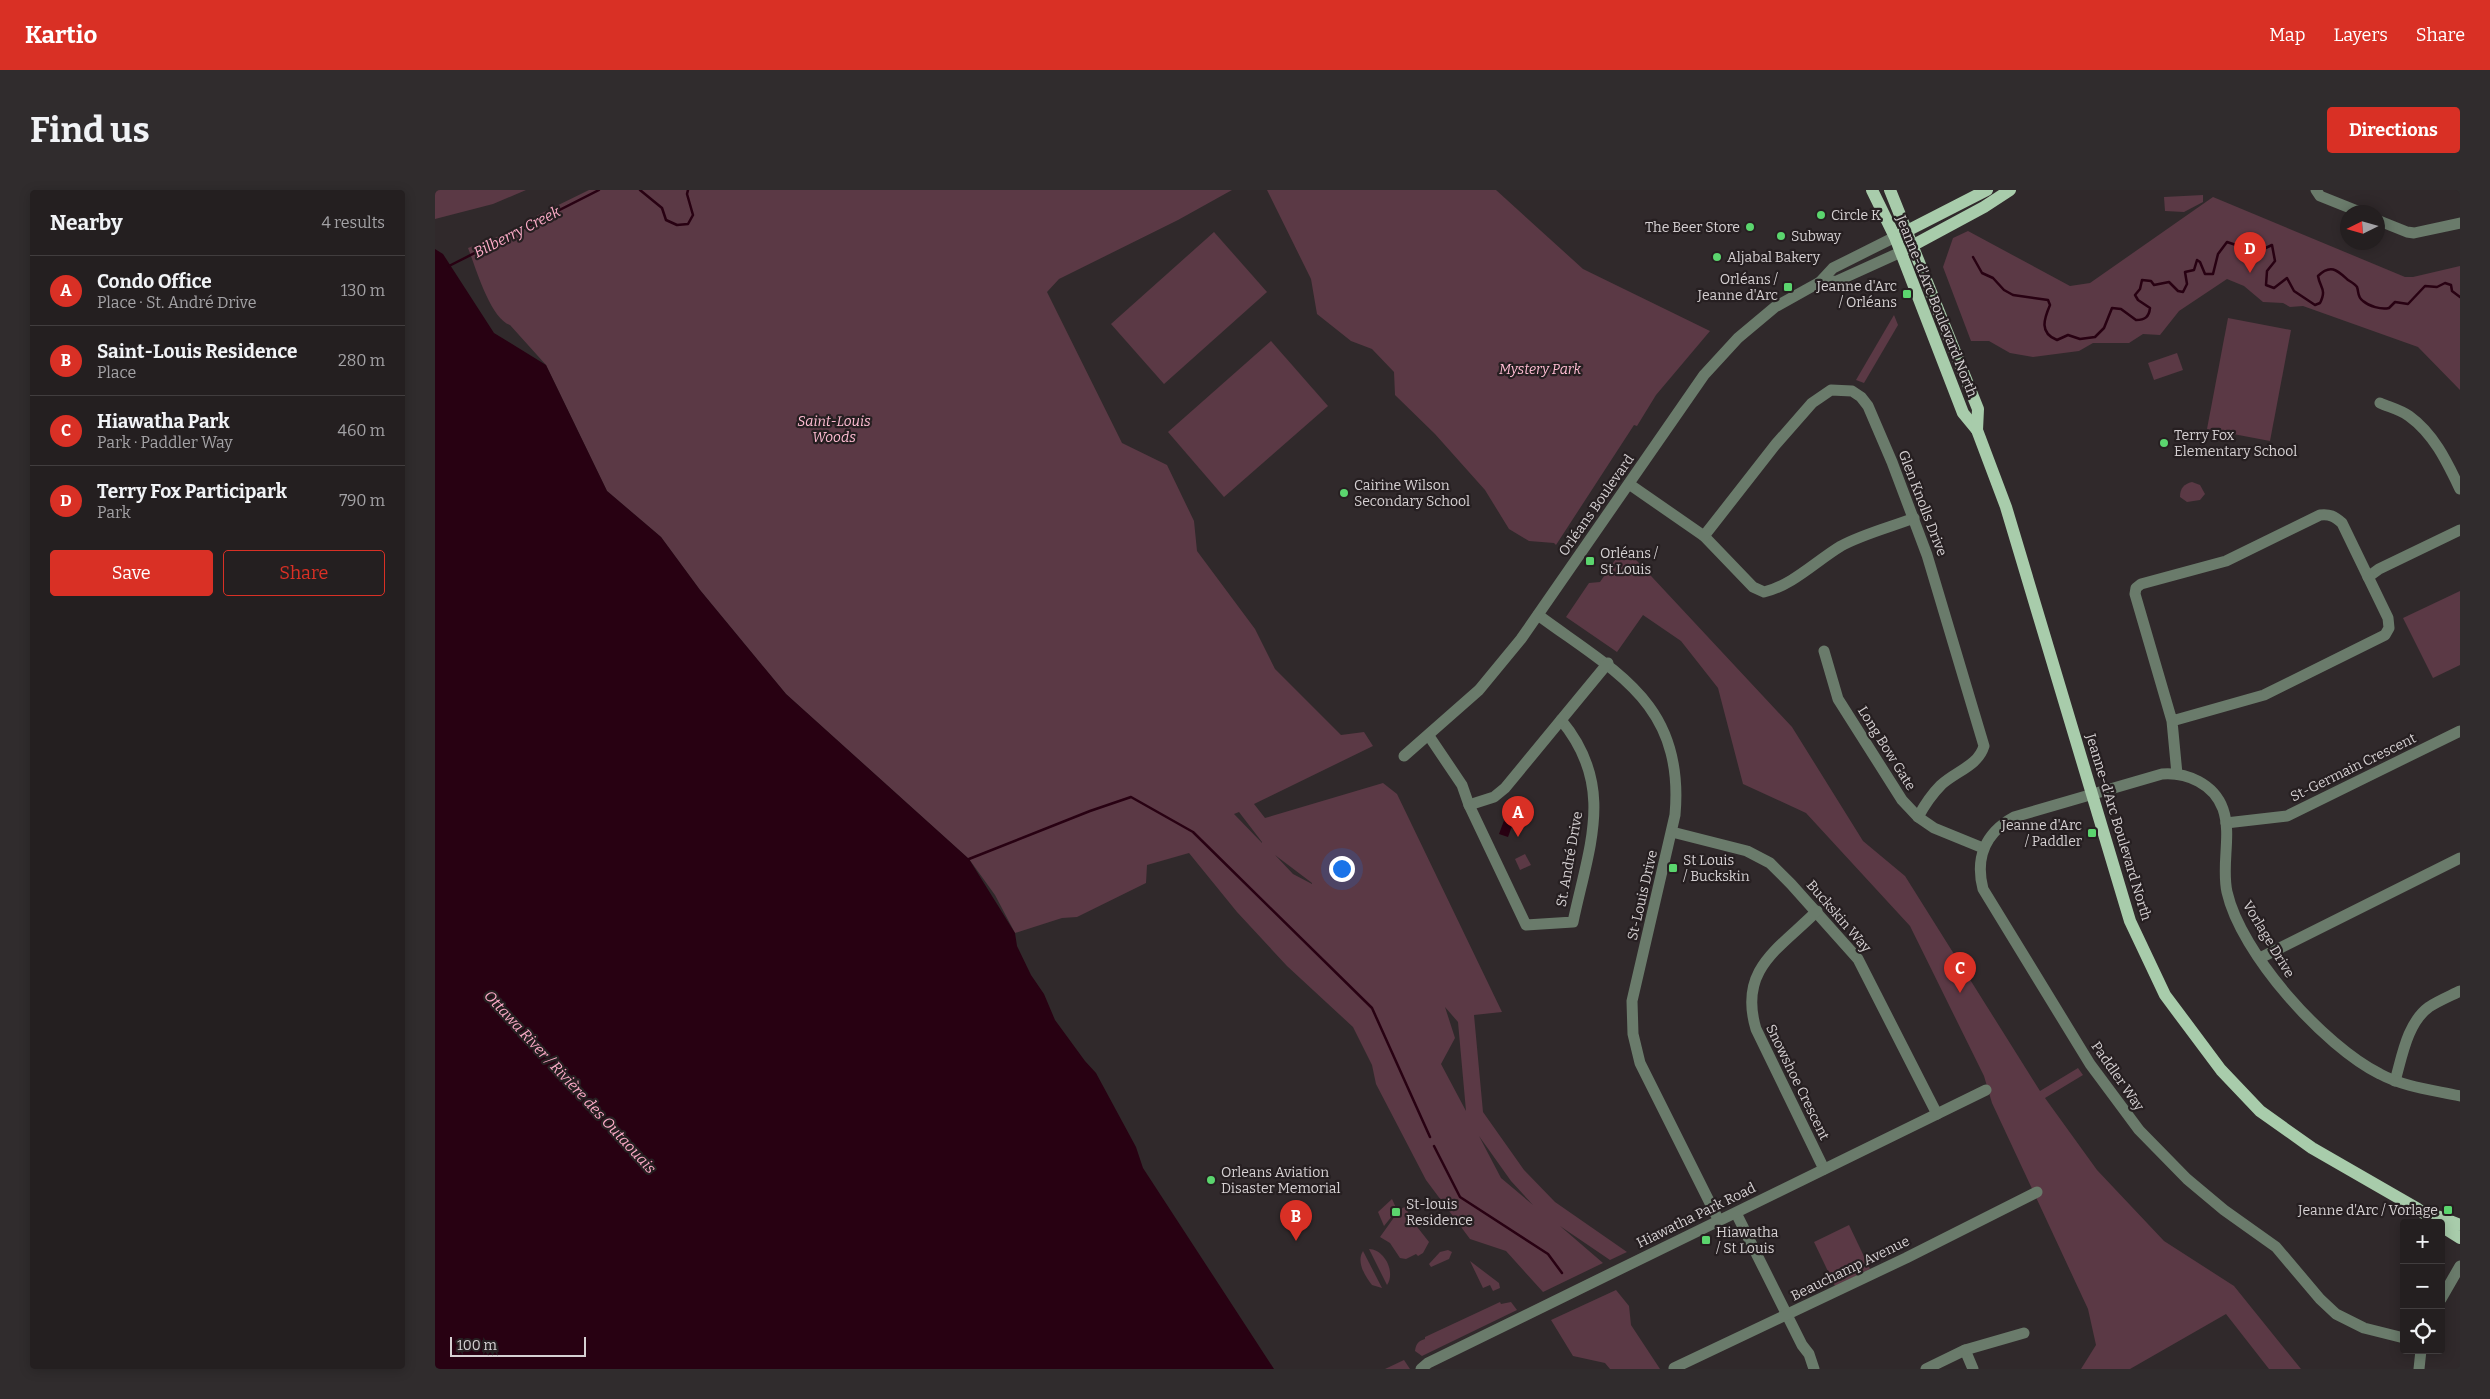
<!DOCTYPE html>
<html lang="en">
<head>
<meta charset="utf-8">
<style>
	:root { --surface:#241f20; --page:#302c2d; --text:#f1f3f6; --muted:#a3a2a5; --line:#413d3e; --accent:#d93025 }
	body { margin:0; font-family:Bitter,serif; background:var(--page); color:var(--text) }
	.controls { position:absolute; right:15px; bottom:15px; display:grid; overflow:hidden; border-radius:5px; box-shadow:0 2px 12px #0003 }
	.controls button { width:45px; height:45px; display:grid; place-items:center; padding:0; border:0; border-bottom:1px solid var(--line); background:var(--surface); color:var(--text); font:25px sans-serif }
	.compass { position:absolute; left:1905px; top:15px; width:45px; height:45px; border-radius:50%; background:var(--surface); box-shadow:0 2px 12px #0003; rotate:265deg }
	.scale { position:absolute; left:15px; bottom:12px; width:136px; box-sizing:border-box; padding-left:5px; border:2px solid #d5d0d2; border-top:0; font-size:14px; line-height:18px; white-space:nowrap; color:#d5d0d2; -webkit-text-stroke:4px #261f21; paint-order:stroke }
	.you { position:absolute; left:906px; top:678px; width:18px; height:18px; margin:-12px; border:4px solid #fff; border-radius:50%; background:#1a73e8; box-shadow:0 0 0 8px #1a73e833 }
	.badge { display:grid; place-items:center; width:32px; height:32px; border-radius:50%; background:var(--accent); color:#fff; font-size:16px; font-weight:700 }
	.pin { position:absolute; translate:-50% -41px; filter:drop-shadow(0 1px 2px #0008) }
	.pin::after { content:''; position:absolute; top:26px; width:18px; height:15px; background:inherit; clip-path:polygon(0 0,100% 0,50% 100%) }
	.list { margin:0; padding:0; list-style:none }
	h2 { display:flex; justify-content:space-between; align-items:center; height:65px; margin:0; padding:0 20px; font-size:21px }
	h2 small { font-size:16px; font-weight:400; color:var(--muted) }
	.list li { display:grid; grid-template-columns:32px 1fr auto; gap:15px; align-items:center; box-sizing:border-box; height:70px; padding:0 20px; border-top:1px solid var(--line) }
	.list b { display:block; font-size:19px; white-space:nowrap }
	.list p { margin:0; font-size:16px; white-space:nowrap; color:var(--muted) }
	.list em { font-size:16px; font-style:normal; color:var(--muted) }
	.actions { display:flex; gap:10px; padding:15px 20px }
	.actions a { flex:1; padding:11px 0; border:1px solid var(--accent); border-radius:5px; text-align:center; font-size:18px; color:var(--accent) }
	.actions .main { background:var(--accent); color:#fff }
	.icon { flex:none; width:28px; height:28px; fill:none; stroke:currentColor; stroke-width:2; stroke-linecap:round; stroke-linejoin:round }
	.map { position:relative; flex:none; width:2025px; height:1179px; overflow:hidden; border-radius:5px }
	header { display:flex; align-items:center; gap:30px; box-sizing:border-box; height:70px; padding:0 25px; background:var(--accent); color:#fff }
	header strong { font-size:24px }
	nav { display:flex; gap:28px; margin-inline-start:auto; font-size:18px }
	.intro { display:flex; align-items:center; justify-content:space-between; box-sizing:border-box; height:120px; padding:0 30px }
	h1 { margin:0; font-size:35px }
	.button { padding:12px 22px; border-radius:5px; background:var(--accent); color:#fff; font-size:18px; font-weight:700 }
	main { display:flex; gap:30px; padding:0 30px }
	aside { flex:1; background:var(--surface); border-radius:5px; box-shadow:0 2px 12px #0003 }
	.map>svg:first-child { display:block }
</style>
</head>
<body>
<header>
<strong>Kartio</strong>
<nav><a>Map</a><a>Layers</a><a>Share</a></nav>
</header>
<div class="intro"><h1>Find us</h1><a class="button">Directions</a></div>
<main>
<aside>
<h2>Nearby<small>4 results</small></h2>
<ul class="list">
<li><span class="badge">A</span><div><b>Condo Office</b><p>Place · St. André Drive</p></div><em>130 m</em></li>
<li><span class="badge">B</span><div><b>Saint-Louis Residence</b><p>Place</p></div><em>280 m</em></li>
<li><span class="badge">C</span><div><b>Hiawatha Park</b><p>Park · Paddler Way</p></div><em>460 m</em></li>
<li><span class="badge">D</span><div><b>Terry Fox Participark</b><p>Park</p></div><em>790 m</em></li>
</ul>
<div class="actions"><a class="main">Save</a><a>Share</a></div>
</aside>
<div class="map">
<svg width="2025" height="1179" viewBox="0 0 2025 1179">
	<rect width="100%" height="100%" fill="#30292b"/>
	<g fill="#5b3945" fill-rule="evenodd">
		<path d="M 0,0 L 91,0 L 58,14 L 0,29 Z"/>
		<path d="M 154,0 L 797,0 L 743,30 L 624,89 L 612,102 L 687,253 L 732,275 L 759,331 L 762,361 L 820,439 L 840,479 L 906,545 L 929,542 L 938,556 L 819,614 L 830,628 L 948,593 L 962,604 L 1067,822 L 1039,825 L 1048,922 L 1089,980 L 1120,1012 L 1192,1062 L 1175,1070 L 1125,1036 L 1168,1073 L 1108,1102 L 1071,1061 L 1035,1049 L 991,990 L 941,894 L 937,875 L 918,837 L 852,776 L 802,722 L 754,663 L 712,675 L 711,693 L 642,727 L 627,728 L 580,743 L 560,705 L 534,669 L 351,504 L 265,400 L 226,347 L 172,301 L 111,175 L 75,135 C 55,128 41,78 33,58 L 75,42 L 105,24 ZM 804,622 L 827,652 L 827,653 L 799,624 ZM 840,665 L 877,693 L 877,694 L 858,684 ZM 1010,817 L 1023,832 L 1031,921 L 1006,874 L 1020,848 ZM 1044,946 L 1076,991 L 1098,1015 L 1066,988 Z"/>
		<path d="M 832,0 L 1061,0 L 1148,79 L 1275,141 L 1221,205 L 1202,236 L 1199,235 L 1121,355 L 1119,353 L 1094,351 L 1074,339 L 1050,300 L 1000,244 L 960,205 L 959,182 L 937,159 L 916,151 L 882,124 L 876,89 Z"/>
		<path d="M 1768,5 L 1768,12 L 1749,22 L 1730,21 L 1729,7 Z"/>
		<path d="M 1778,7 L 1970,87 L 1978,87 L 2025,76 L 2025,200 L 1983,157 L 1868,116 L 1855,117 L 1848,113 L 1828,112 L 1809,96 L 1792,89 L 1744,121 L 1725,145 L 1708,144 L 1694,153 L 1658,153 L 1644,161 L 1598,167 L 1575,163 L 1554,151 L 1536,151 L 1508,77 L 1518,48 L 1533,41 L 1635,96 L 1655,93 Z"/>
		<path d="M 779,42 L 832,102 L 729,194 L 676,134 Z"/>
		<path d="M 1459,125 L 1463,135 L 1429,193 L 1421,190 Z"/>
		<path d="M 1793,128 L 1856,140 L 1835,251 L 1772,239 Z"/>
		<path d="M 836,151 L 893,216 L 789,307 L 733,242 Z"/>
		<path d="M 1742,163 L 1748,180 L 1719,190 L 1713,173 Z"/>
		<path d="M 1757,292 L 1765,295 L 1770,304 L 1765,310 L 1752,312 L 1745,307 C 1745,298 1749,294 1757,292 Z"/>
		<path d="M 1189,357 L 1357,537 L 1428,651 L 1470,686 L 1605,901 L 1643,878 L 1648,885 L 1610,908 L 1662,980 L 1729,1051 L 1799,1096 L 1866,1179 L 1834,1179 L 1791,1124 L 1695,1179 L 1646,1179 L 1661,1155 L 1653,1119 L 1557,913 L 1549,886 L 1475,736 L 1371,623 L 1308,594 L 1283,498 L 1246,451 L 1208,425 L 1182,462 L 1131,427 L 1154,393 L 1165,392 Z"/>
		<path d="M 2025,401 L 2025,475 L 1998,488 L 1968,428 Z"/>
		<path d="M 1090,664 L 1096,675 L 1085,680 L 1080,669 Z"/>
		<path d="M 957,1009 L 962,1020 L 949,1036 L 943,1022 Z"/>
		<path d="M 970,1017 L 979,1033 L 994,1052 L 988,1063 L 983,1066 L 981,1064 L 971,1069 L 965,1068 L 955,1053 L 945,1047 L 965,1019 Z"/>
		<path d="M 1414,1035 L 1435,1079 L 1400,1096 L 1379,1052 Z"/>
		<path d="M 934,1059 C 949,1059 961,1082 952,1095 Z"/>
		<path d="M 1013,1060 L 1017,1062 L 1014,1069 L 996,1077 L 994,1074 L 1005,1062 Z"/>
		<path d="M 928,1061 L 947,1098 L 937,1095 C 930,1086 921,1072 928,1061 Z"/>
		<path d="M 1035,1071 L 1064,1093 L 1065,1098 L 1058,1101 L 1055,1095 L 1048,1098 Z"/>
		<path d="M 1181,1100 L 1194,1116 L 1196,1135 L 1225,1179 L 1175,1179 L 1170,1173 L 1138,1166 L 1116,1130 Z"/>
		<path d="M 1065,1112 L 1066,1114 L 1076,1112 L 1082,1120 L 987,1166 L 980,1161 C 981,1153 984,1151 990,1149 L 990,1147 Z"/>
		<path d="M 969,1170 L 975,1179 L 950,1179 Z"/>
	</g>
	<g fill="#280112">
		<path d="M 0,59 L 8,64 L 59,143 L 111,175 L 172,301 L 226,347 L 265,400 L 351,504 L 534,669 L 580,743 L 582,756 L 596,785 L 609,804 L 620,830 L 650,871 L 661,883 L 701,957 L 708,978 L 839,1179 L 0,1179 Z"/>
		<path d="M 1071,625 L 1080,628 L 1073,647 L 1064,644 Z"/>
	</g>
	<g fill="none" stroke-linecap="round" stroke-linejoin="round">
		<g stroke="#280112" stroke-width="2.5">
			<path d="M 205,0 L 227,18 L 231,30 L 242,35 L 253,34 L 258,25 L 252,4 L 253,0"/>
			<path d="M 1538,67 L 1547,83 L 1558,88 L 1569,100 L 1578,105 L 1613,110 L 1615,115 C 1609,129 1604,143 1622,150 L 1633,145 L 1645,149 L 1660,147 L 1669,138 L 1677,118 L 1686,119 L 1701,130 C 1710,130 1714,127 1715,118 L 1703,110 L 1700,105 L 1705,99 L 1707,90 L 1716,91 L 1719,95 L 1734,92 L 1743,101 L 1748,102 L 1752,94 L 1750,82 L 1759,80 L 1762,70 L 1765,72 L 1770,84 L 1778,84 L 1783,64 L 1792,52 L 1822,62 L 1837,55 L 1840,71 L 1832,81 L 1831,95 L 1839,98 L 1852,88 L 1859,101 L 1880,115 L 1885,113 C 1892,99 1885,98 1883,86 C 1896,73 1903,81 1913,90 C 1916,92 1920,94 1922,97 C 1924,102 1922,107 1928,111 C 1934,116 1946,120 1954,118 L 1960,112 L 1973,114 L 1990,96 L 2002,97 L 2010,93 L 2016,95 L 2017,101 L 2025,107"/>
			<path d="M 14,76 L 164,0"/>
			<path d="M 534,669 L 655,621 L 696,607 L 758,642 L 937,818 L 995,947"/>
			<path d="M 999,956 L 1025,1007 L 1113,1064 L 1127,1083"/>
		</g>
		<g stroke="#6a7b6b" stroke-width="11">
			<path d="M 1881,0 L 1885,6 L 1925,22"/>
			<path d="M 1942,30 L 1972,42 L 1979,43 L 2025,33"/>
			<path d="M 1385,92 L 1402,91 L 1466,62"/>
			<path d="M 1945,213 C 1954,217 1966,220 1974,226 C 1999,244 2012,272 2025,299"/>
			<path d="M 1194,294 L 1269,346 L 1318,397 L 1329,402 C 1358,395 1381,371 1406,356 C 1428,344 1456,337 1479,328"/>
			<path d="M 1269,346 L 1341,254 L 1377,213 L 1396,200 L 1417,201 L 1426,207 L 1433,216 L 1457,272 L 1492,365 L 1549,556 C 1543,576 1521,581 1506,595 C 1497,604 1489,616 1483,627"/>
			<path d="M 1933,387 L 1944,379 L 2025,340"/>
			<path d="M 1103,425 C 1180,482 1250,513 1240,625 L 1197,811 L 1198,844 L 1205,873 L 1284,1031"/>
			<path d="M 1389,461 L 1403,509 L 1467,610 L 1483,627 L 1499,638 L 1548,658"/>
			<path d="M 1737,531 L 1829,505 L 1950,445 L 1954,438 L 1953,428 L 1907,333 C 1899,326 1895,324 1885,325 L 1791,371 L 1706,394 L 1701,398 L 1700,404 L 1737,531 L 1742,584"/>
			<path d="M 994,546 L 1027,595 L 1034,615 L 1091,735 L 1138,732 C 1154,656 1181,596 1126,530"/>
			<path d="M 969,566 L 1044,500 L 1086,449 L 1269,185 L 1303,148 L 1340,117 L 1385,92 L 1398,78 L 1460,47"/>
			<path d="M 1034,615 L 1059,607 L 1070,598 L 1173,473"/>
			<path d="M 1791,633 L 1852,626 L 2025,541"/>
			<path d="M 1237,642 L 1312,661 L 1335,673 L 1356,694 L 1423,769 L 1502,924"/>
			<path d="M 1382,721 C 1344,759 1303,779 1321,839 L 1389,979"/>
			<path d="M 1825,768 L 2025,668"/>
			<path d="M 1960,891 C 1967,867 1972,833 1994,817 C 2003,811 2015,806 2025,801"/>
			<path d="M 1301,1023 L 1367,1155 L 1374,1164 L 1379,1179"/>
			<path d="M 2006,1109 L 2025,1076"/>
			<path d="M 1969,1148 L 1929,1138 L 1901,1124 L 1885,1109 L 1841,1057 L 1789,1020 L 1752,989 L 1704,940 L 1655,874 L 1548,699 C 1540,668 1550,643 1579,627 L 1727,584 C 1752,582 1779,594 1788,619 C 1797,645 1786,675 1792,702 C 1806,764 1889,856 1945,884 C 1969,897 1998,900 2025,906"/>
			<path d="M 1530,1160 L 1538,1179"/>
			<path d="M 1239,1178 L 1471,1068 L 1602,1002"/>
			<path d="M 986,1179 L 993,1173 L 1551,900"/>
			<path d="M 1491,1179 L 1530,1160 L 1589,1143"/>
			<path d="M 1984,1179 L 1986,1160"/>
		</g>
		<g stroke="#a8ccab" stroke-width="12">
			<path d="M 1437,0 L 1460,47 L 1528,223 L 1542,240 L 1571,317 L 1695,731 L 1730,805 L 1786,880 L 1825,921 L 1877,958 L 1983,1019 L 2002,1033"/>
			<path d="M 1455,0 L 1543,219 L 1542,240"/>
			<path d="M 1466,44 L 1552,0"/>
			<path d="M 1473,58 L 1549,17 L 1575,0"/>
			<path d="M 1992,1022 L 2025,1035"/>
			<path d="M 2006,1036 L 2025,1048"/>
		</g>
	</g>
	<g fill="#5bd56e" stroke="#261f21" stroke-width="2">
		<circle cx="1386" cy="25" r="5"/>
		<circle cx="1315" cy="37" r="5"/>
		<circle cx="1346" cy="46" r="5"/>
		<circle cx="1282" cy="67" r="5"/>
		<rect x="1348" y="92" width="10" height="10" rx="2.5"/>
		<rect x="1467" y="99" width="10" height="10" rx="2.5"/>
		<circle cx="1729" cy="253" r="5"/>
		<circle cx="909" cy="303" r="5"/>
		<rect x="1150" y="366" width="10" height="10" rx="2.5"/>
		<rect x="1652" y="638" width="10" height="10" rx="2.5"/>
		<rect x="1233" y="673" width="10" height="10" rx="2.5"/>
		<circle cx="776" cy="990" r="5"/>
		<rect x="2008" y="1015" width="10" height="10" rx="2.5"/>
		<rect x="956" y="1017" width="10" height="10" rx="2.5"/>
		<rect x="1266" y="1045" width="10" height="10" rx="2.5"/>
	</g>
	<g text-anchor="middle" stroke-width="4.5" stroke-linejoin="round" paint-order="stroke">
		<g font-size="14" fill="#d5d0d2" stroke="#261f21" text-anchor="start">
			<text x="1396" y="30">Circle K</text>
			<text x="1305" y="42" text-anchor="end">The Beer Store</text>
			<text x="1356" y="51">Subway</text>
			<text x="1292" y="72">Aljabal Bakery</text>
			<text x="1343" y="94" text-anchor="end">Orléans /<tspan x="1343" dy="16">Jeanne d'Arc</tspan></text>
			<text x="1462" y="101" text-anchor="end">Jeanne d'Arc<tspan x="1462" dy="16">/ Orléans</tspan></text>
			<text x="1739" y="250">Terry Fox<tspan x="1739" dy="16">Elementary School</tspan></text>
			<text x="919" y="300">Cairine Wilson<tspan x="919" dy="16">Secondary School</tspan></text>
			<text x="1165" y="368">Orléans /<tspan x="1165" dy="16">St Louis</tspan></text>
			<text x="1647" y="640" text-anchor="end">Jeanne d'Arc<tspan x="1647" dy="16">/ Paddler</tspan></text>
			<text x="1248" y="675">St Louis<tspan x="1248" dy="16">/ Buckskin</tspan></text>
			<text x="786" y="987">Orleans Aviation<tspan x="786" dy="16">Disaster Memorial</tspan></text>
			<text x="971" y="1019">St-louis<tspan x="971" dy="16">Residence</tspan></text>
			<text x="2003" y="1025" text-anchor="end">Jeanne d'Arc / Vorlage</text>
			<text x="1281" y="1047">Hiawatha<tspan x="1281" dy="16">/ St Louis</tspan></text>
		</g>
		<g font-size="14" fill="#d5d0d2" stroke="#261f21">
			<text transform="translate(1502 116) rotate(68)" y="5">Jeanne-d'Arc Boulevard North</text>
			<text transform="translate(1488 313) rotate(69)" y="5">Glen Knolls Drive</text>
			<text transform="translate(1161 315) rotate(-55)" y="5">Orléans Boulevard</text>
			<text transform="translate(1452 558) rotate(58)" y="5">Long Bow Gate</text>
			<text transform="translate(1918 577) rotate(-26)" y="5">St-Germain Crescent</text>
			<text transform="translate(1684 637) rotate(73)" y="5">Jeanne-d'Arc Boulevard North</text>
			<text transform="translate(1134 669) rotate(-80)" y="5">St. André Drive</text>
			<text transform="translate(1207 705) rotate(-77)" y="5">St-Louis Drive</text>
			<text transform="translate(1404 726) rotate(49)" y="5">Buckskin Way</text>
			<text transform="translate(1834 749) rotate(59)" y="5">Vorlage Drive</text>
			<text transform="translate(1683 886) rotate(55)" y="5">Paddler Way</text>
			<text transform="translate(1363 892) rotate(64)" y="5">Snowshoe Crescent</text>
			<text transform="translate(1261 1025) rotate(-26)" y="5">Hiawatha Park Road</text>
			<text transform="translate(1415 1078) rotate(-26)" y="5">Beauchamp Avenue</text>
		</g>
		<g font-size="14" font-style="italic" fill="#ffbdd3" stroke="#261f21">
			<text x="1105" y="184">Mystery Park</text>
			<text x="399" y="236">Saint-Louis<tspan x="399" dy="16">Woods</tspan></text>
		</g>
		<g font-size="15" font-style="italic" fill="#fdacc8" stroke="#261f21">
			<text transform="translate(82 42) rotate(-27)" y="5">Bilberry Creek</text>
			<text transform="translate(135 892) rotate(47)" y="5">Ottawa River / Rivière des Outaouais</text>
		</g>
	</g>
</svg>
<div class="controls">
<button>+</button>
<button>−</button>
<button><svg class="icon" aria-label="locate" viewBox="0 0 24 24"><circle cx="12" cy="12" r="6"/><path d="M12 2v4M12 18v4M2 12h4M18 12h4"/></svg></button>
</div>
<svg class="compass" viewBox="-18 -18 36 36"><path d="M0-13l5 13h-10z" fill="#e53935"/><path d="M0 13l5-13h-10z" fill="#a3a2a5"/></svg>
<div class="scale">100 m</div>
<div class="you"></div>
<div class="pin badge" style="left:1083px;top:647px">A</div>
<div class="pin badge" style="left:861px;top:1051px">B</div>
<div class="pin badge" style="left:1525px;top:803px">C</div>
<div class="pin badge" style="left:1815px;top:83px">D</div>
</div>
</main>
</body>
</html>
